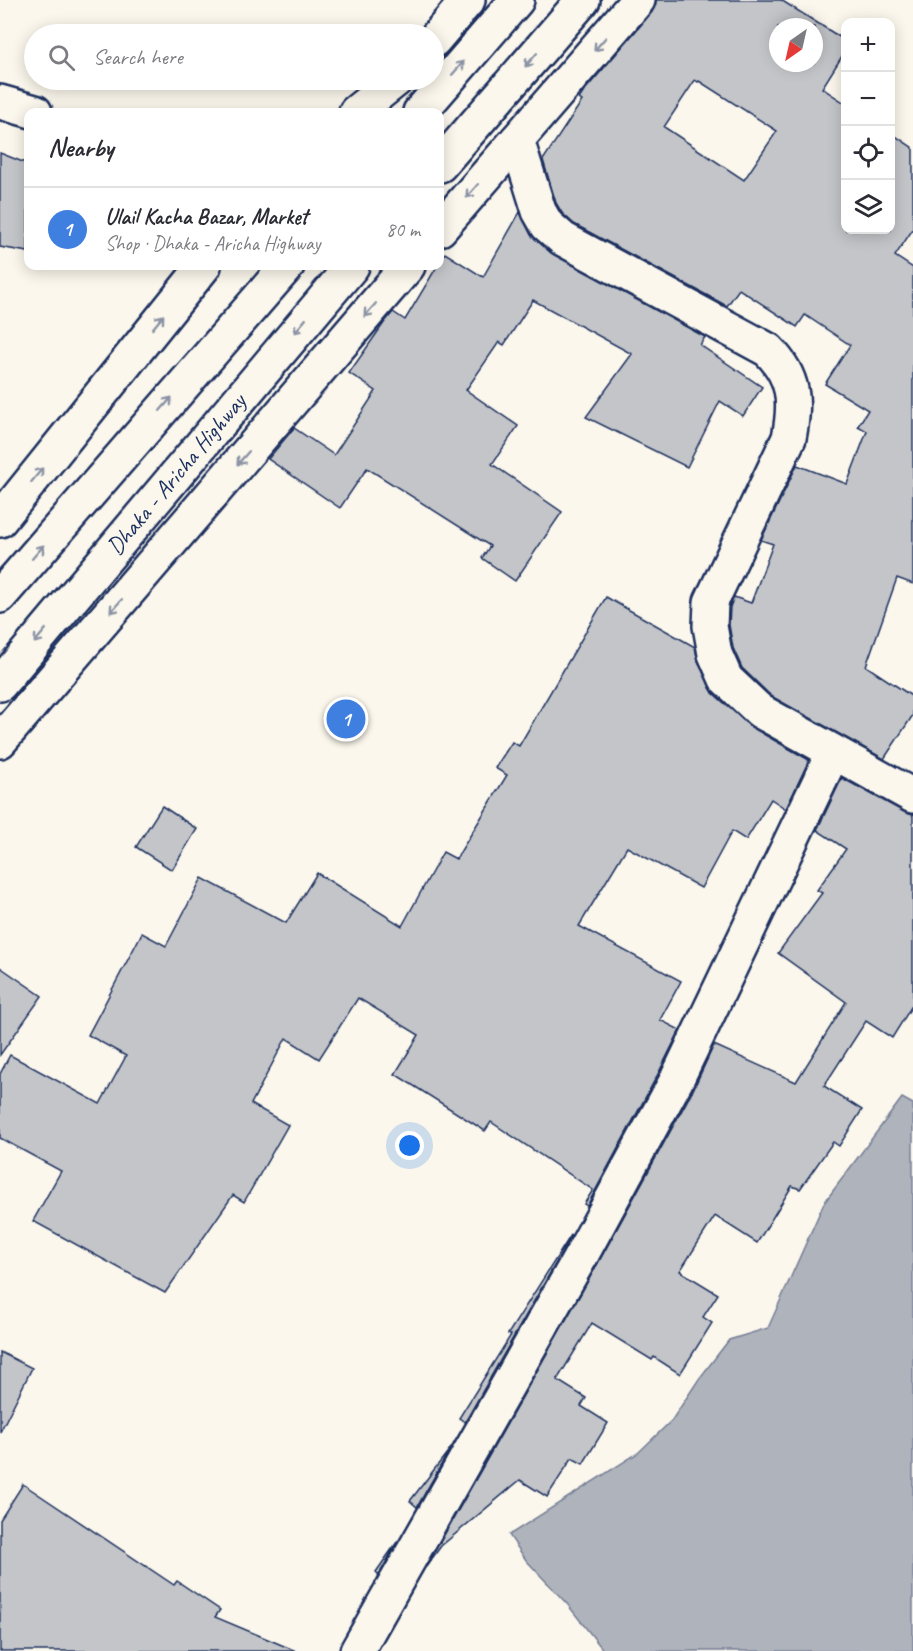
<!DOCTYPE html>
<html lang="en">
<head>
<meta charset="utf-8">
<style>
	:root { --surface:#fff; --page:#f2f2f3; --text:#2b2b33; --muted:#7c7c81; --line:#e1e1e2; --accent:#1f6fb2 }
	body { margin:0; font-family:Caveat,sans-serif; background:var(--page); color:var(--text) }
	.controls { position:absolute; right:18px; top:18px; display:grid; overflow:hidden; border-radius:12px; box-shadow:0 3px 15px #0003 }
	.controls button { width:54px; height:54px; display:grid; place-items:center; padding:0; border:0; border-bottom:2px solid var(--line); background:var(--surface); color:var(--text); font:30px sans-serif }
	.compass { position:absolute; left:769px; top:18px; width:54px; height:54px; border-radius:50%; background:var(--surface); box-shadow:0 3px 15px #0003; rotate:214deg }
	.you { position:absolute; left:410px; top:1146px; width:21px; height:21px; margin:-15px; border:4px solid #fff; border-radius:50%; background:#1a73e8; box-shadow:0 0 0 9px #1a73e833 }
	.badge { display:grid; place-items:center; width:39px; height:39px; border-radius:50%; background:var(--accent); color:#fff; font-size:20px; font-weight:700 }
	.pin { position:absolute; translate:-50% -50%; border:3px solid #fff; box-shadow:0 2px 6px #0006 }
	.list { margin:0; padding:0; list-style:none }
	h2 { display:flex; justify-content:space-between; align-items:center; height:78px; margin:0; padding:0 24px; font-size:26px }
	h2 small { font-size:20px; font-weight:400; color:var(--muted) }
	.list li { display:grid; grid-template-columns:39px 1fr auto; gap:18px; align-items:center; box-sizing:border-box; height:84px; padding:0 24px; border-top:2px solid var(--line) }
	.list b { display:block; font-size:22px; white-space:nowrap }
	.list p { margin:0; font-size:20px; white-space:nowrap; color:var(--muted) }
	.list em { font-size:20px; font-style:normal; color:var(--muted) }
	.icon { flex:none; width:33px; height:33px; fill:none; stroke:currentColor; stroke-width:2; stroke-linecap:round; stroke-linejoin:round }
	.map { position:relative; flex:none; width:913px; height:1651px; overflow:hidden }
	.search { position:absolute; background:var(--surface); box-shadow:0 3px 15px #0003; left:24px; top:24px; width:420px; height:66px; display:flex; align-items:center; gap:15px; box-sizing:border-box; padding:0 21px; border-radius:33px; color:var(--muted); font-size:22px }
	.panel { position:absolute; background:var(--surface); box-shadow:0 3px 15px #0003; left:24px; top:108px; width:420px; height:162px; border-radius:12px }
	.map>svg:first-child { display:block }
</style>
</head>
<body>
<div class="map">
<svg width="913" height="1651" viewBox="0 0 913 1651">
	<rect width="100%" height="100%" fill="#fbf7ec"/>
	<filter id="ink" filterUnits="userSpaceOnUse"><feTurbulence type="fractalNoise" baseFrequency=".0167" numOctaves="2"/><feDisplacementMap in="SourceGraphic" scale="12" xChannelSelector="R" yChannelSelector="G"/><feConvolveMatrix kernelMatrix="1 2 1 2 8 2 1 2 1" color-interpolation-filters="sRGB"/></filter>
	<g filter="url(#ink)">
		<path fill="#afb3bb" stroke="#747e96" stroke-width="1.5" d="M 902,1098 L 913,1104 L 913,1651 L 604,1651 L 568,1605 L 526,1560 L 509,1535 L 638,1453 L 672,1420 L 699,1379 L 729,1340 L 768,1328 L 824,1203 Z"/>
		<g fill="#c3c5c9" stroke="#1b2f5e" stroke-width="1.5" fill-rule="evenodd">
			<path d="M 656,0 L 781,0 L 846,41 L 846,50 L 822,88 L 846,104 L 846,230 L 891,230 L 891,133 L 913,148 L 913,229 L 895,256 L 913,268 L 913,584 L 897,578 L 866,666 L 913,697 L 913,715 L 884,759 L 771,696 L 742,668 L 733,648 L 729,625 L 730,607 L 734,597 L 751,603 L 773,544 L 761,540 L 797,465 L 847,484 L 867,431 L 858,426 L 868,410 L 825,384 L 850,345 L 805,315 L 797,327 L 739,289 L 727,306 L 574,224 L 562,213 L 556,203 L 543,160 L 582,101 L 579,99 L 585,90 L 652,12 ZM 778,27 L 814,27 L 814,63 L 778,63 ZM 695,80 L 698,82 L 699,81 L 777,131 L 744,180 L 664,127 Z"/>
			<path d="M 0,153 L 28,164 L 28,252 L 0,247 Z"/>
			<path d="M 520,212 L 531,235 L 551,253 L 705,337 L 700,345 L 762,387 L 743,416 L 720,401 L 687,467 L 586,417 L 632,354 L 533,300 L 504,345 L 499,342 L 466,390 L 518,426 L 492,464 L 562,512 L 515,581 L 482,558 L 490,546 L 367,468 L 340,508 L 268,459 L 294,428 L 334,455 L 376,391 L 349,373 L 384,323 L 393,312 L 405,320 L 445,253 L 483,277 Z"/>
			<path d="M 606,597 L 695,647 L 698,661 L 713,693 L 751,727 L 809,760 L 786,809 L 771,799 L 746,840 L 732,831 L 701,888 L 627,847 L 579,926 L 681,981 L 660,1020 L 680,1030 L 659,1072 L 587,1206 L 584,1204 L 593,1190 L 491,1122 L 485,1131 L 395,1074 L 419,1035 L 358,998 L 319,1059 L 286,1038 L 251,1104 L 288,1125 L 244,1202 L 233,1195 L 165,1293 L 33,1221 L 61,1171 L 0,1138 L 0,1074 L 10,1055 L 100,1104 L 126,1056 L 88,1035 L 142,933 L 166,946 L 202,878 L 286,923 L 317,873 L 402,926 L 443,852 L 456,859 L 507,775 L 495,768 L 512,742 L 519,746 Z"/>
			<path d="M 842,778 L 904,812 L 913,815 L 913,1004 L 892,1038 L 866,1021 L 824,1086 L 862,1110 L 839,1146 L 833,1142 L 800,1189 L 792,1186 L 757,1243 L 715,1216 L 680,1271 L 718,1294 L 703,1317 L 712,1323 L 680,1374 L 654,1357 L 652,1360 L 592,1323 L 557,1380 L 586,1398 L 581,1406 L 608,1423 L 583,1464 L 572,1458 L 547,1497 L 520,1480 L 441,1546 L 426,1567 L 597,1265 L 693,1090 L 714,1045 L 796,1082 L 846,1002 L 778,953 L 822,893 L 817,890 L 846,849 L 817,830 Z"/>
			<path d="M 162,806 L 197,829 L 172,870 L 136,847 Z"/>
			<path d="M 0,967 L 42,996 L 0,1055 Z"/>
			<path d="M 571,1235 L 565,1247 L 465,1422 L 459,1418 L 511,1335 L 508,1334 Z"/>
			<path d="M 0,1352 L 32,1368 L 0,1432 Z"/>
			<path d="M 450,1449 L 417,1507 L 410,1501 Z"/>
			<path d="M 23,1484 L 174,1585 L 177,1581 L 220,1610 L 215,1617 L 296,1651 L 0,1651 L 0,1520 Z"/>
			<path d="M 397,1542 L 379,1575 L 376,1572 Z"/>
		</g>
		<g fill="none" stroke-linecap="round" stroke-linejoin="round">
			<g stroke="#1b2f5e" stroke-width="38">
				<g id="minor">
					<path d="M 0,102 L 35,112"/>
					<path d="M 517,140 L 539,211 L 547,225 L 563,239 L 768,350 C 795,377 796,402 789,438 L 711,602 L 710,626 L 715,654 L 726,679 L 760,711 L 913,796"/>
					<path d="M 357,1651 L 581,1256 L 676,1081 L 833,753"/>
				</g>
			</g>
			<g stroke="#1b2f5e" stroke-width="38">
				<g id="highway">
					<path d="M 434,40 L 468,0"/>
					<path d="M 356,112 L 396,80"/>
					<path d="M 420,112 L 517,0"/>
					<path d="M 440,165 L 583,0"/>
					<path d="M 440,229 L 638,0"/>
					<path d="M 0,520 L 204,266"/>
					<path d="M 0,596 L 287,266"/>
					<path d="M 0,684 L 352,266"/>
					<path d="M 0,741 L 408,266"/>
				</g>
			</g>
			<use href="#minor" stroke="#fbf7ec" stroke-width="33"/>
			<use href="#highway" stroke="#fbf7ec" stroke-width="33"/>
		</g>
		<defs><path id="oneway-shaft" d="M-6 0H5M1.5-3L5.5 0L1.5 3" fill="none" stroke-width="1.6" stroke-linecap="round" stroke-linejoin="round" transform="scale(1.5)"/></defs>
		<g stroke="#8b93a5">
			<use href="#oneway-shaft" transform="translate(600 44) rotate(131)"/>
			<use href="#oneway-shaft" transform="translate(531 60) rotate(131)"/>
			<use href="#oneway-shaft" transform="translate(458 68) rotate(-49)"/>
			<use href="#oneway-shaft" transform="translate(472 191) rotate(131)"/>
			<use href="#oneway-shaft" transform="translate(370 310) rotate(131)"/>
			<use href="#oneway-shaft" transform="translate(158 322) rotate(-51)"/>
			<use href="#oneway-shaft" transform="translate(300 326) rotate(130)"/>
			<use href="#oneway-shaft" transform="translate(166 404) rotate(-49)"/>
			<use href="#oneway-shaft" transform="translate(243 458) rotate(131)"/>
			<use href="#oneway-shaft" transform="translate(37 475) rotate(-51)"/>
			<use href="#oneway-shaft" transform="translate(38 552) rotate(-49)"/>
			<use href="#oneway-shaft" transform="translate(116 606) rotate(131)"/>
			<use href="#oneway-shaft" transform="translate(40 636) rotate(130)"/>
		</g>
	</g>
	<g text-anchor="middle" stroke-width="4.5" stroke-linejoin="round" paint-order="stroke">
		<g font-size="24" fill="#1b2f5e" stroke="#fbf7ec">
			<text transform="translate(176 474) rotate(-50)" y="8">Dhaka - Aricha Highway</text>
		</g>
	</g>
</svg>
<div class="controls">
<button>+</button>
<button>−</button>
<button><svg class="icon" aria-label="locate" viewBox="0 0 24 24"><circle cx="12" cy="12" r="6"/><path d="M12 2v4M12 18v4M2 12h4M18 12h4"/></svg></button>
<button><svg class="icon" aria-label="layers" viewBox="0 0 24 24"><path d="M12 4l9 5-9 5-9-5zM3 14l9 5 9-5"/></svg></button>
</div>
<svg class="compass" viewBox="-18 -18 36 36"><path d="M0-13l5 13h-10z" fill="#e53935"/><path d="M0 13l5-13h-10z" fill="#7c7c81"/></svg>
<div class="you"></div>
<div class="pin badge" style="left:346px;top:719px;background:#3f7fe0">1</div>
<div class="search"><svg class="icon" aria-label="search" viewBox="0 0 24 24"><circle cx="10" cy="10" r="6"/><path d="M15 15l6 6"/></svg>Search here</div>
<section class="panel">
<h2>Nearby<small></small></h2>
<ul class="list">
<li><span class="badge" style="background:#3f7fe0">1</span><div><b>Ulail Kacha Bazar, Market</b><p>Shop · Dhaka - Aricha Highway</p></div><em>80 m</em></li>
</ul>
</section>
</div>
</body>
</html>
